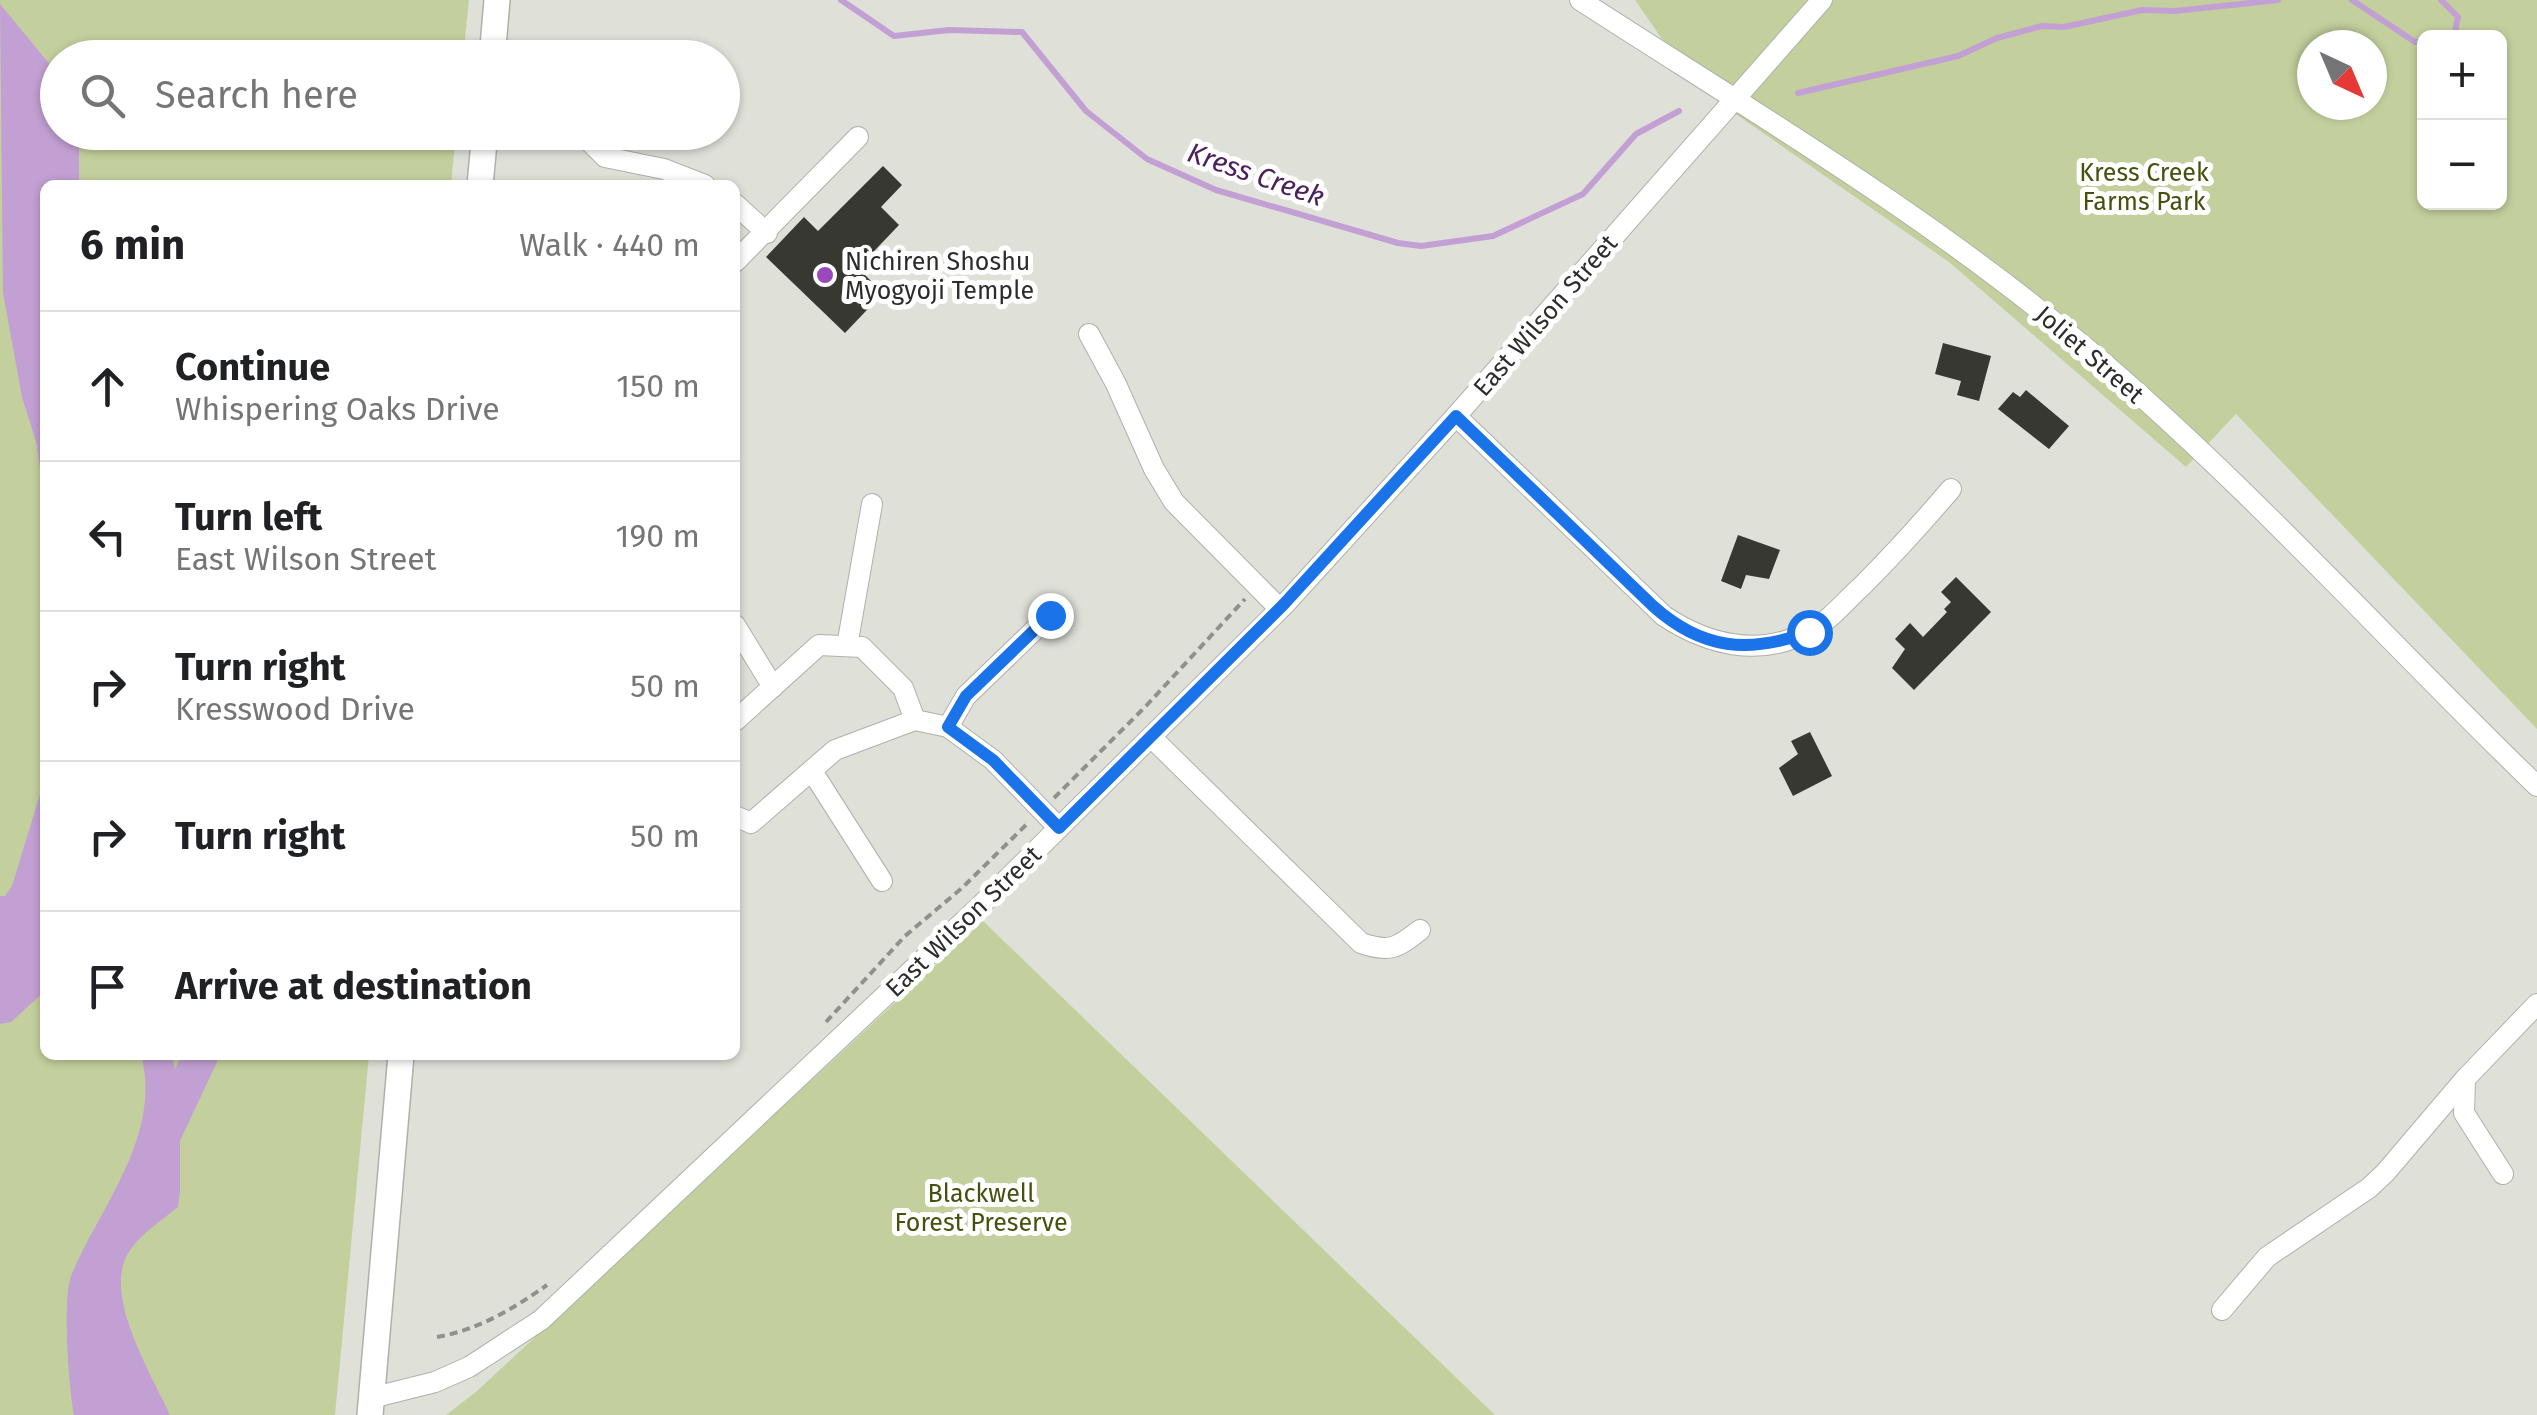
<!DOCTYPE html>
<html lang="en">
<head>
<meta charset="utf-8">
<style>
	:root { --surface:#fff; --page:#f2f2f2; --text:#202124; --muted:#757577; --line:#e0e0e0 }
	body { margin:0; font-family:"Fira Sans",sans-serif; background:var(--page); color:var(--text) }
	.controls { position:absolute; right:30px; top:30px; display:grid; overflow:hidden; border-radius:15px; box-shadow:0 2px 8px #0004 }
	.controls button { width:90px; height:90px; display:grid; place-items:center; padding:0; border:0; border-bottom:2px solid var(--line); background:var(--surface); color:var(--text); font:50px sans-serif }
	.compass { position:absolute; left:2297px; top:30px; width:90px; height:90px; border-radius:50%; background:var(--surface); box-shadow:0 2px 8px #0004; rotate:136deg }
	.stop { position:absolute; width:30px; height:30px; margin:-22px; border:8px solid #1a73e8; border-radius:50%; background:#fff }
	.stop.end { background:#1a73e8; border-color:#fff; box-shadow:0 2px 10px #0008 }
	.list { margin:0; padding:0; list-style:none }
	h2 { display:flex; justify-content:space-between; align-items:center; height:130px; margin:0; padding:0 40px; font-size:42px }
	h2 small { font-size:32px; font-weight:400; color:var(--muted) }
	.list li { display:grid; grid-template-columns:65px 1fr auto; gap:30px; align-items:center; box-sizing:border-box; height:150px; padding:0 40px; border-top:2px solid var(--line) }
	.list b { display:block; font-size:38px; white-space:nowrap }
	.list p { margin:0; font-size:32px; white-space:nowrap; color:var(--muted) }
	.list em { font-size:32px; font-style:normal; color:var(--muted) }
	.icon { flex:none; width:55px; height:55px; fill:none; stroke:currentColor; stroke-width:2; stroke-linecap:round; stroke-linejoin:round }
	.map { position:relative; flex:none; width:2537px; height:1415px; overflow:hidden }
	.search { position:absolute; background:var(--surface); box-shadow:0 2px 8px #0004; left:40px; top:40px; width:700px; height:110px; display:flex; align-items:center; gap:25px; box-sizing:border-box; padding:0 35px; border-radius:55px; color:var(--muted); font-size:38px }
	.panel { position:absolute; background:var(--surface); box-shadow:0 2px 8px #0004; left:40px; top:180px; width:700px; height:880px; border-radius:15px }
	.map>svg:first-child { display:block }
</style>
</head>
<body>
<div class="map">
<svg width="2537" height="1415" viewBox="0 0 2537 1415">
	<rect width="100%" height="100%" fill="#dfe1d9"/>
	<g fill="#c3d09d" fill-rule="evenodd">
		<path d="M 0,0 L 469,0 L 463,57 L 58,58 L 58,132 L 456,133 L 451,185 L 45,185 L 45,1055 L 369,1055 L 335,1415 L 0,1415 Z"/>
		<path d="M 1635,0 L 2537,0 L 2537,729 L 2236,414 L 2186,467 L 1949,262 L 1737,115 L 1680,65 ZM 2424,38 L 2500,38 L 2500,202 L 2424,202 ZM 2312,45 L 2372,45 L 2372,105 L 2312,105 Z"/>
		<path d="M 983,921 L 1495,1415 L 446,1415 L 477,1391 Z"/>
	</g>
	<g fill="#c3a0d3">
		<path d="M 0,4 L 57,73 L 58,132 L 79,133 L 79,185 L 45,185 L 45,509 L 37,445 L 22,397 L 3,293 Z"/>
		<path d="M 45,778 L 45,991 L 11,1022 L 0,1024 L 0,896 L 5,896 L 12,886 Z"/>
		<path d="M 141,1055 L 172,1055 L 180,1092 L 180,1192 L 178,1207 C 160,1222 132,1239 124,1262 C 109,1306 152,1375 170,1415 L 74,1415 C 69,1390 62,1299 71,1276 C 99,1208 163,1135 141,1055 Z"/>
	</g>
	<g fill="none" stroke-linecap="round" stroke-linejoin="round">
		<g stroke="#c3a0d3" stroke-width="6">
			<path d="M 841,0 L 894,36 L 949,30 L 1022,32 L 1086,111 L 1147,159 L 1216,190 L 1398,243 L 1421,246 L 1493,236 L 1583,194 L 1636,134 L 1679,111"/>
			<path d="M 2352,0 L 2415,42 L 2424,42"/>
			<path d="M 2441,0 L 2458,17 L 2455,32 L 2446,38"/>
			<path d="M 1798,93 L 1958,56 L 1997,38 L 2042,26 L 2064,27 L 2142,10 L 2175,11 L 2278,0"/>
		</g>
		<path stroke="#c3a0d3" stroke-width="35" d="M 161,1140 L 201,1055"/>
	</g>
	<g fill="#373832">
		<path d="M 883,166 L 902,185 L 881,207 L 899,225 L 858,268 L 883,293 L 845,333 L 766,257 L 804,217 L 818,231 Z"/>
		<path d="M 1943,343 L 1991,356 L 1979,401 L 1957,395 L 1961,381 L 1935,374 Z"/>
		<path d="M 2026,390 L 2069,426 L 2049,449 L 1998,409 L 2013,392 L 2020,397 Z"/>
		<path d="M 1738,535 L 1780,550 L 1769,579 L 1746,575 L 1741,589 L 1721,581 Z"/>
		<path d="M 1956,577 L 1991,612 L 1914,690 L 1892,668 L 1905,649 L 1895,639 L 1910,623 L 1923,637 L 1947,612 L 1944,609 L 1951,602 L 1941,592 Z"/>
		<path d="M 1810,732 L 1832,776 L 1793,796 L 1779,768 L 1798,754 L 1791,741 Z"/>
	</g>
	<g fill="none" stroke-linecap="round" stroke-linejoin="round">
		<g stroke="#afb1a9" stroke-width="22">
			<g id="minor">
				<path d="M 1580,0 C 1753,112 1927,214 2086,348 C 2246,483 2387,641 2537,786"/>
				<path d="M 580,132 L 605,157 L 664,169 L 705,185"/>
				<path d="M 735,204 L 767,233"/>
				<path d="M 735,262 L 858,137"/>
				<path d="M 1089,334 L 1116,384 L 1154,469 L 1174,502 L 1278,607"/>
				<path d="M 1456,416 L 1664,616 C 1708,645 1760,658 1809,631 C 1830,621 1845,601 1862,586 C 1893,555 1922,523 1951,489"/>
				<path d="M 735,625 L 773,687"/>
				<path d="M 847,646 L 872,504"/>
				<path d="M 915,720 L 948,727 L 993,760 L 1059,828"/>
				<path d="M 735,721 L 819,645 L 862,647 L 903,688 L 915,720 L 835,750 L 751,823 L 735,816"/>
				<path d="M 948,727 L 966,696 L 1050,615"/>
				<path d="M 1151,737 L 1361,943 C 1390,953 1397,948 1420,930"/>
				<path d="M 812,771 L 882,881"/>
				<path d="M 2503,1174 L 2464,1113 L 2465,1079 L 2537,1004"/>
				<path d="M 2222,1310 L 2267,1257 L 2369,1188 L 2385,1173 L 2465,1079"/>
				<path d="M 371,1398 L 435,1382 L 469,1367 L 541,1320 L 979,907 L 1285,604 L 1456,416 L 1822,0"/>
			</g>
		</g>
		<g stroke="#afb1a9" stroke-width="28">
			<g id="major">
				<path d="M 492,58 L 497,0"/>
				<path d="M 480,185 L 485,132"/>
				<path d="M 370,1415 L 401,1055"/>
			</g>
		</g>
		<g stroke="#8f918b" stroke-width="4" stroke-dasharray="8 5" stroke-linecap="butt">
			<path d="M 1054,798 L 1146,706 L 1245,599"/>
			<path d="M 826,1022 L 905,936 L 962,888 L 1029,822"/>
			<path d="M 437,1337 C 478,1330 513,1309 547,1285"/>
		</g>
		<use href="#minor" stroke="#fff" stroke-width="20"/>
		<use href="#major" stroke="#fff" stroke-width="25"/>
	</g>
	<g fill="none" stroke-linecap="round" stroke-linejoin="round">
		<path stroke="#1a73e8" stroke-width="12" d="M 1050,615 L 966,696 L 948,727 L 993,760 L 1059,828 L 1284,604 L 1456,416 L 1653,606 C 1702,650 1749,654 1809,632"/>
	</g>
	<circle fill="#9949b9" stroke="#fff" stroke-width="4" cx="825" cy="275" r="10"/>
	<g text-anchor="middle" stroke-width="10" stroke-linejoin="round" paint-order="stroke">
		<g font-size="25" fill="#45510d" stroke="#fff">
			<text x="2144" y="181">Kress Creek<tspan x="2144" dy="29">Farms Park</tspan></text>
			<text x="981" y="1202">Blackwell<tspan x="981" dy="29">Forest Preserve</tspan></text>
		</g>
		<g font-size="25" fill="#2c2d2a" stroke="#fff" text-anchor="start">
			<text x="845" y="270">Nichiren Shoshu<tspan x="845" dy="29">Myogyoji Temple</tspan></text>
		</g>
		<g font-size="25" fill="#2c2d2a" stroke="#fff">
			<text transform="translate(1545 315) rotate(-49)" y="9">East Wilson Street</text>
			<text transform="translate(2090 354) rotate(41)" y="9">Joliet Street</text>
			<text transform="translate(963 921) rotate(-44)" y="9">East Wilson Street</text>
		</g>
		<g font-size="28" font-style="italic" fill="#4c205d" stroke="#fff">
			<text transform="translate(1256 174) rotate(19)" y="10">Kress Creek</text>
		</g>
	</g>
</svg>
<div class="controls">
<button>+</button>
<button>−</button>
</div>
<svg class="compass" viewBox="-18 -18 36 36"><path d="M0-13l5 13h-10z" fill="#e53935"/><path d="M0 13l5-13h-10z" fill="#757577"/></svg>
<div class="stop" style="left:1809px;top:632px"></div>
<div class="stop end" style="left:1050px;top:615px"></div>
<div class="search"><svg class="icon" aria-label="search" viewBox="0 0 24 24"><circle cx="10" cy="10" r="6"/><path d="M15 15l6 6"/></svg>Search here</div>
<section class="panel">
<h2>6 min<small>Walk · 440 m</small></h2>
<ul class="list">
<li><svg class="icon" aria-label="ahead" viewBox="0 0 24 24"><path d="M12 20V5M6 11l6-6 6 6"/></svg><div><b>Continue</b><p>Whispering Oaks Drive</p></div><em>150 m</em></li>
<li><svg class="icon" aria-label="left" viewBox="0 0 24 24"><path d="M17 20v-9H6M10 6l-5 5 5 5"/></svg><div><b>Turn left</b><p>East Wilson Street</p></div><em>190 m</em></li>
<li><svg class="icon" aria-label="right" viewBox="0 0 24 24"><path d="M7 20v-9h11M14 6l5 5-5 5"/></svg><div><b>Turn right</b><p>Kresswood Drive</p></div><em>50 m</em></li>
<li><svg class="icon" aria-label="right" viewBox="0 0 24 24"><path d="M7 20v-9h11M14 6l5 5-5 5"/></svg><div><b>Turn right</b></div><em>50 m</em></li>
<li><svg class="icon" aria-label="arrive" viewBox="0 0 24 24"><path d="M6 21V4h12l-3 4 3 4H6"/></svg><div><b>Arrive at destination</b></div></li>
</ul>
</section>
</div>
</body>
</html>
